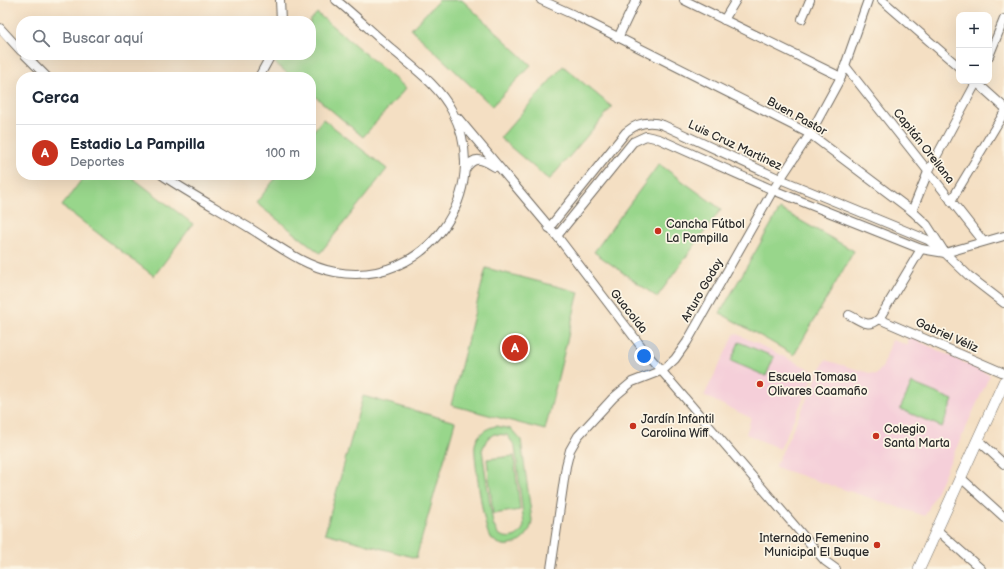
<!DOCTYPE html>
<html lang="es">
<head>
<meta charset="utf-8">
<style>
	:root { --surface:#fff; --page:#f2f2f3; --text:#1f2937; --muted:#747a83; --line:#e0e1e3; --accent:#c8321e }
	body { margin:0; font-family:"Balsamiq Sans",sans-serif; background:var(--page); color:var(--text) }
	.controls { position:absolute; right:12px; top:12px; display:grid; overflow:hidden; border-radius:8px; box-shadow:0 4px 16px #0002 }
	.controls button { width:36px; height:36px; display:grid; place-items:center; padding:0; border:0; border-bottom:1px solid var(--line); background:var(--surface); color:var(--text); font:20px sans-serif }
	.you { position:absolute; left:644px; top:356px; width:14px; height:14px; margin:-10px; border:3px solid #fff; border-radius:50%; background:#1a73e8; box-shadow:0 0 0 6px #1a73e833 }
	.badge { display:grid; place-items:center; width:26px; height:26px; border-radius:50%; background:var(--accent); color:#fff; font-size:13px; font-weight:700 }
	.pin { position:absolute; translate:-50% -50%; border:2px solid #fff; box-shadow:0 1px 4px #0006 }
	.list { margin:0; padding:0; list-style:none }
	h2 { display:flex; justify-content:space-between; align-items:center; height:52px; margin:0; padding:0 16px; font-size:17px }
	h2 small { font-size:13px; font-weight:400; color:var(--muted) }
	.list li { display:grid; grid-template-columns:26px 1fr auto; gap:12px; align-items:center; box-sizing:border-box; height:56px; padding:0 16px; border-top:1px solid var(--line) }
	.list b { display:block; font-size:15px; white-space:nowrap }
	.list p { margin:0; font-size:13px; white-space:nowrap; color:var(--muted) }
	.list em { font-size:13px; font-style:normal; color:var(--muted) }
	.icon { flex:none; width:22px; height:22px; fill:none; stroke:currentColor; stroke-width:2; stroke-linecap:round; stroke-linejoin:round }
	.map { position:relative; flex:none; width:1004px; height:569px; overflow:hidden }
	.search { position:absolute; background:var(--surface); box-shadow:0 4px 16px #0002; left:16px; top:16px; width:300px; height:44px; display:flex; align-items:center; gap:10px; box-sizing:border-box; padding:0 14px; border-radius:16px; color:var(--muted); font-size:15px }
	.panel { position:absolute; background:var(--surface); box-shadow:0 4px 16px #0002; left:16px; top:72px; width:300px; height:108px; border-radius:16px }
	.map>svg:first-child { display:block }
</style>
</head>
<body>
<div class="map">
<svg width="1004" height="569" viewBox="0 0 1004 569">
	<rect width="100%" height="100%" fill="#fcf5e5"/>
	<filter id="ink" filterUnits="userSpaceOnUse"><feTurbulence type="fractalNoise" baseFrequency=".025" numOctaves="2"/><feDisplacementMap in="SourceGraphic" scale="8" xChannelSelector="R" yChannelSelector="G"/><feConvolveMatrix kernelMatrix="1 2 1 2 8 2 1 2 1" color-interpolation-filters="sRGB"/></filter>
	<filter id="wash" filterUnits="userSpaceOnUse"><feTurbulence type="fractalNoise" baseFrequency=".012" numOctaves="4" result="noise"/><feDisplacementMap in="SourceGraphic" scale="16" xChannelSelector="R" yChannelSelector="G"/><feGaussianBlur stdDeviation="0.9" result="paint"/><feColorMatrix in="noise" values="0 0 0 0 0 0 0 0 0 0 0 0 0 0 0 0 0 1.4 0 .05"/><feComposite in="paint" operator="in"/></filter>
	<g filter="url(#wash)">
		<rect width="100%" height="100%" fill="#f4dfc3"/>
		<g fill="#f5cfd9">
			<path d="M 735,333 L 816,372 L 780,449 L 746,434 L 751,418 L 704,396 Z"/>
			<path d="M 908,336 L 990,375 L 925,516 L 775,467 L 825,360 L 876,375 L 883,366 L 892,340 L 908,345 Z"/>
		</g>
		<g fill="#98d68b" stroke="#62805b" fill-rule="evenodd">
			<path d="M 439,0 L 462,0 L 531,65 L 492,106 L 411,29 Z"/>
			<path d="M 317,13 L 406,88 L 363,137 L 311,93 L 311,77 L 292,77 L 275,63 L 281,55 L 311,55 L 310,21 Z"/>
			<path d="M 563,66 L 612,107 L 549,180 L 500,138 Z"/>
			<path d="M 323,119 L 387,169 L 320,253 L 256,203 L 278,175 L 311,175 L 311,134 Z"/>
			<path d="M 659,164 L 721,209 L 657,297 L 594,252 Z"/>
			<path d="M 85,175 L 129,175 L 193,224 L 154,276 L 62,206 Z"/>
			<path d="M 780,209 L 854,251 L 794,355 L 720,313 Z"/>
			<path d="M 486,268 L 579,292 L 545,430 L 451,405 Z"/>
			<path d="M 739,342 L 774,357 L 766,376 L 731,361 Z"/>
			<path d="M 912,383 L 953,400 L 942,427 L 900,409 Z"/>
			<path d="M 363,396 L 455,422 L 416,558 L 325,533 Z"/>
			<path d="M 496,426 L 511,429 L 521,440 L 532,520 C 531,542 503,556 489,535 C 484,528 473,454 475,445 C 477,434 486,428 496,426 ZM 494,434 L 507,435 L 515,446 L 524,525 C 521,537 509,541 498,534 L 493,524 L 482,450 L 487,439 Z"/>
			<path d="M 514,456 L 520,510 L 493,514 L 487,459 Z"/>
		</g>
	</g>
	<g filter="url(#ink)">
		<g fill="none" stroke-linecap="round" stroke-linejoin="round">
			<g stroke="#716a60" stroke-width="10">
				<g id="minor">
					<path d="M 280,0 L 281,21"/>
					<path d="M 541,0 L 574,15 L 810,134 L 912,211 L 927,225 L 945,253 L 969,276 L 1004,303"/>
					<path d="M 684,0 L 841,77"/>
					<path d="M 882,0 L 959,67"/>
					<path d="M 802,19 L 810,0"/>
					<path d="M 724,20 L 736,0"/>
					<path d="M 0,28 L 21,51"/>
					<path d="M 618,38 L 636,0"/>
					<path d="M 25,55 L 47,77"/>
					<path d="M 989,56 L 1004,19"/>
					<path d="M 846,67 L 983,241"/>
					<path d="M 259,77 L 271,55"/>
					<path d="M 975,81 L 1004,107"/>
					<path d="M 458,118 L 557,236 L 647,354 L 825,561 L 836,569"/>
					<path d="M 465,170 C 474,155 482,159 495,167"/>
					<path d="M 162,175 C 190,194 220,210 248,227 C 276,244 302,266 335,272 C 425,289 495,192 452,111 C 439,86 415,69 393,50 C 374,34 356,16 336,0"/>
					<path d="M 951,201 L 1004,113"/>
					<path d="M 912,211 L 928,172 L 977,81"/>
					<path d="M 549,228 L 626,132 C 637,123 649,120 663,125 L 780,179 L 928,240 L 939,249"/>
					<path d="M 557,236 L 633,142 L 646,136 L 659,139 L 773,190 L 921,249 L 945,253 L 1004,236"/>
					<path d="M 849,315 C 860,320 868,329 879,319 L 921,249"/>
					<path d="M 879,319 L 1004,373"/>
					<path d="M 978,440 L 1004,464"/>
					<path d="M 961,478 L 1004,517"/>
					<path d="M 937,530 L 981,569"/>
					<path d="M 551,569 L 566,466 L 570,450 L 578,436 L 613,398 L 632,382 L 663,370 L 675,359 L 687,342 L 773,190 L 810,134 L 841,77 L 868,0"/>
				</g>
			</g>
			<g stroke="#716a60" stroke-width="12">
				<path id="major" d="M 919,569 L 1004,382"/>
			</g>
			<use href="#minor" stroke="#fff" stroke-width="8"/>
			<use href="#major" stroke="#fff" stroke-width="11"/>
		</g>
	</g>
	<g fill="#c8321e" stroke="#fcf5e5" stroke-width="1.5">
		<circle cx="658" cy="231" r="4"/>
		<circle cx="760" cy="384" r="4"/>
		<circle cx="633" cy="426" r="4"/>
		<circle cx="876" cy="436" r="4"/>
		<circle cx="877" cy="545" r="4"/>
	</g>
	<g text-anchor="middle" stroke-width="3.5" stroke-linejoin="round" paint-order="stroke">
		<g font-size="12" fill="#2b2b2b" stroke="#fcf5e5">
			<text transform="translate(797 116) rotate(29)" y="4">Buen Pastor</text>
			<text transform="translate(735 145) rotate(25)" y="4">Luis Cruz Martínez</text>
			<text transform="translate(924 146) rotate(52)" y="4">Capitán Orellana</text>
			<text transform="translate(702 290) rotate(-60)" y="4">Arturo Godoy</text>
			<text transform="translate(629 311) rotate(52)" y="4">Guacolda</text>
			<text transform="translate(947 335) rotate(24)" y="4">Gabriel Véliz</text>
		</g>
		<g font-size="12" fill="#2b2b2b" stroke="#fcf5e5" text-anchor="start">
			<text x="666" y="228">Cancha Fútbol<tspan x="666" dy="14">La Pampilla</tspan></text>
			<text x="768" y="381">Escuela Tomasa<tspan x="768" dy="14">Olivares Caamaño</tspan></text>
			<text x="641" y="423">Jardín Infantil<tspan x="641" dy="14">Carolina Wiff</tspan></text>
			<text x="884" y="433">Colegio<tspan x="884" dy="14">Santa Marta</tspan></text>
			<text x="869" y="542" text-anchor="end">Internado Femenino<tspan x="869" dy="14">Municipal El Buque</tspan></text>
		</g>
	</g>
</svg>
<div class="controls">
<button>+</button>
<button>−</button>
</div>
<div class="you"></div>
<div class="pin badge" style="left:515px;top:348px">A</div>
<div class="search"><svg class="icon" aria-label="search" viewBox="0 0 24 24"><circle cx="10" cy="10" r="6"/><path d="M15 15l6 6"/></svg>Buscar aquí</div>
<section class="panel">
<h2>Cerca<small></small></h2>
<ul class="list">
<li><span class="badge">A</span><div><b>Estadio La Pampilla</b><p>Deportes</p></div><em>100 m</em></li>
</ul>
</section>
</div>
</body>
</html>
